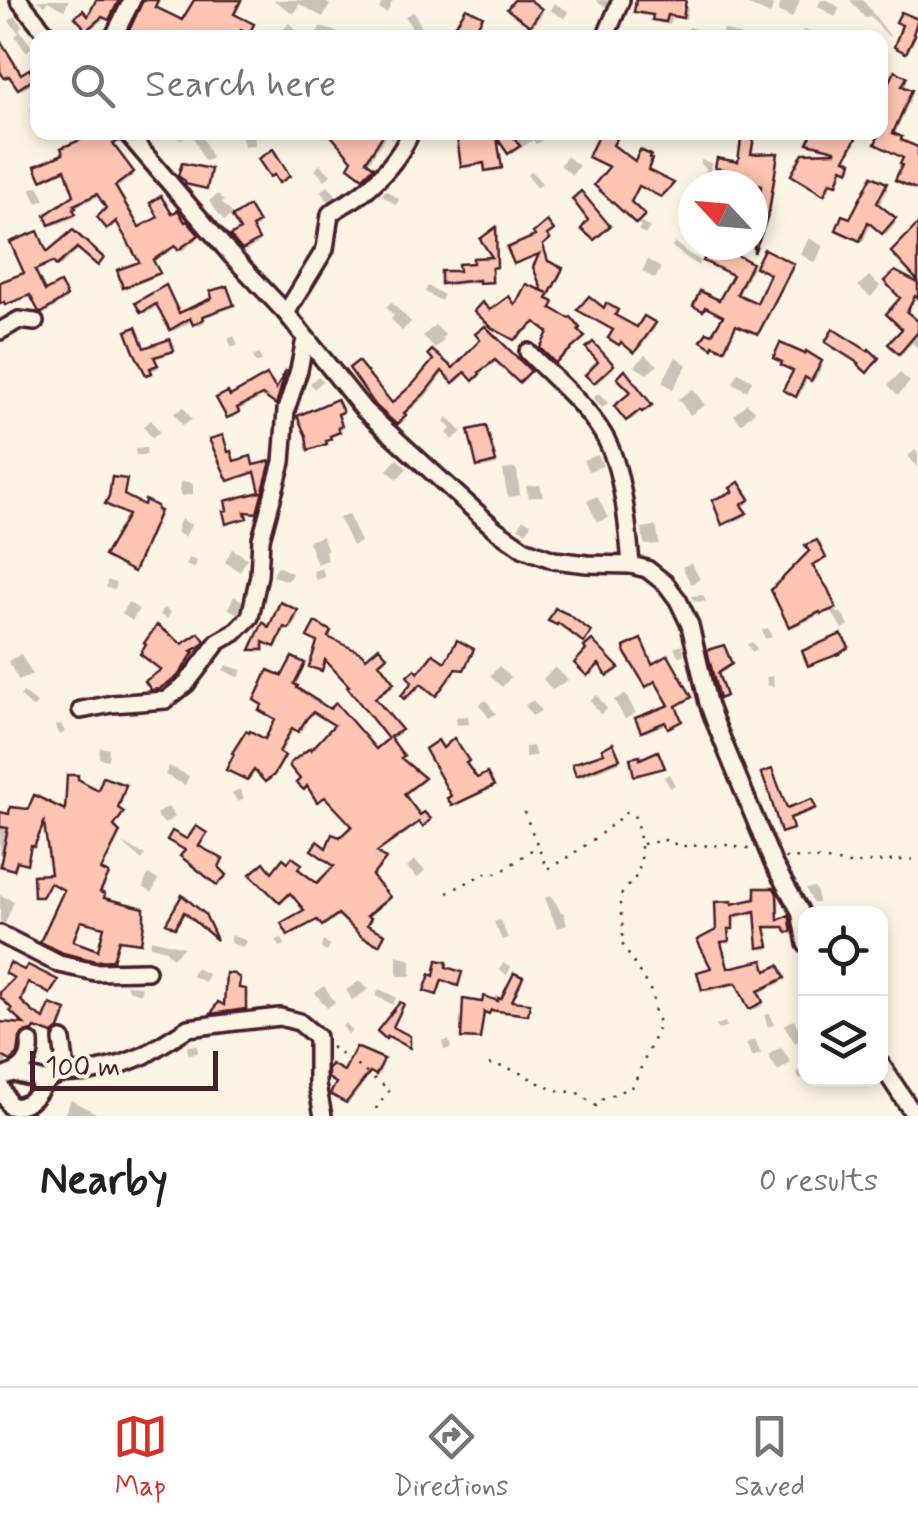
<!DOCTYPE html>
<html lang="en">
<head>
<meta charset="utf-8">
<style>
	:root { --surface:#fff; --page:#f6f6f6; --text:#202124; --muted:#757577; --line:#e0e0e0; --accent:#d93025 }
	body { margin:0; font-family:Mynerve,sans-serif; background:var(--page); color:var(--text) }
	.controls { position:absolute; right:30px; bottom:30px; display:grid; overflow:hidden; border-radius:20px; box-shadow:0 5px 15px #0003 }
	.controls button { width:90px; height:90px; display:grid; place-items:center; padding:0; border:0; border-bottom:2px solid var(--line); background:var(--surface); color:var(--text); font:50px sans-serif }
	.compass { position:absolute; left:678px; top:170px; width:90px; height:90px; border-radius:50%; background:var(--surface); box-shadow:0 5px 15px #0003; rotate:296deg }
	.scale { position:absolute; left:30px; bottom:25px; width:188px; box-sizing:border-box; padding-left:10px; border:5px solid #4a1f2b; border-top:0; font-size:28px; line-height:35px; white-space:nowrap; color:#4a1f2b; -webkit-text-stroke:8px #fcf5e5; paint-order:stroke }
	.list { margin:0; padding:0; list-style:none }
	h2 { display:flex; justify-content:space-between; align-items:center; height:130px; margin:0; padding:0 40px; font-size:42px }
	h2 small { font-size:32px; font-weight:400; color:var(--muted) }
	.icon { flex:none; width:55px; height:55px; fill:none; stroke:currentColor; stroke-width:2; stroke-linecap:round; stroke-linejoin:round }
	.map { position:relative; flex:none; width:918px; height:1116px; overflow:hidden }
	.search { position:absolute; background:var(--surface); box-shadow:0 5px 15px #0003; left:30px; right:30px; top:30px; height:110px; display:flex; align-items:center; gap:25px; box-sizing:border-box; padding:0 35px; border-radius:20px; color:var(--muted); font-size:38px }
	.sheet { height:270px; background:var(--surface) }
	nav { display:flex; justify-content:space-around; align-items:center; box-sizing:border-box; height:140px; border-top:2px solid var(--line); background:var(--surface); font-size:28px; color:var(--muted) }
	nav a { display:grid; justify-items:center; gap:5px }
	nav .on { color:var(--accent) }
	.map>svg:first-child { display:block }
</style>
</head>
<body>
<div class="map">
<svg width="918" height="1116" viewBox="0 0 918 1116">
	<rect width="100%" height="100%" fill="#fcf5e5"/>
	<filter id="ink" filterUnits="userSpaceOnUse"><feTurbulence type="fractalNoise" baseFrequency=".01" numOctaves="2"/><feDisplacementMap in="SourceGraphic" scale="20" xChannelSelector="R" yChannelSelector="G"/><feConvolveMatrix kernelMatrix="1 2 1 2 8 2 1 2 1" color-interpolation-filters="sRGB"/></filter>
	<g filter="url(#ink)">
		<g fill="#0003" fill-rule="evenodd">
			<path d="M 37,0 L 69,0 L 64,10 L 48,1 L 45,6 Z"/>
			<path d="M 98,0 L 122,0 L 112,21 L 105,18 L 80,38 Z"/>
			<path d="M 146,0 L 161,0 L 156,10 L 183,23 L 219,0 L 243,0 L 235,18 L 254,28 L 250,36 L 252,38 L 135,38 Z"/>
			<path d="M 273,0 L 323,0 L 330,5 L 323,17 L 299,4 L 294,14 Z"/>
			<path d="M 383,0 L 393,0 L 387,13 L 379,9 Z"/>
			<path d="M 517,0 L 526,0 L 543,13 L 533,27 L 511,9 Z"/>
			<path d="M 596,0 L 613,0 L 608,8 L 598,3 Z"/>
			<path d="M 639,0 L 684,5 L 688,9 L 686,20 L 671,18 L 670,25 L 659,23 L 653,17 L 641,15 L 637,11 Z"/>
			<path d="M 738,0 L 763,0 L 773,6 L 770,15 Z"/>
			<path d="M 782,0 L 800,0 L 792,18 L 778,11 Z"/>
			<path d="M 821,0 L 828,0 L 840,8 L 835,17 L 818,6 Z"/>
			<path d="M 850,0 L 863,0 L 890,36 L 889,37 L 870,17 L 865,18 Z"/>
			<path d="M 554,3 L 569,12 L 565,19 L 550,10 Z"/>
			<path d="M 414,12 L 422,28 L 414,32 L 405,16 Z"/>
			<path d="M 15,16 L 23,26 L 19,29 L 32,47 L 26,52 L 15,36 L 19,33 L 9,21 Z"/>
			<path d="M 289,23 L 304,38 L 276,38 Z"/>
			<path d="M 320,27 L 344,34 L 353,38 L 315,38 Z"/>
			<path d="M 689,27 L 700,31 L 708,38 L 685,38 Z"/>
			<path d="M 724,29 L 745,38 L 719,38 Z"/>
			<path d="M 803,30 L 836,38 L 799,38 Z"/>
			<path d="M 0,57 L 21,77 L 38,67 L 38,80 L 22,90 L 13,76 L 9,79 L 0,70 Z"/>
			<path d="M 905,79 L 907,81 L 903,89 L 913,94 L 894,136 L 918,154 L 918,189 L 906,158 L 867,132 L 880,132 Z"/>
			<path d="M 38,104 L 38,120 L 30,109 Z"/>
			<path d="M 40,132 L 56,132 L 46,141 Z"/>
			<path d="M 110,132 L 117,145 L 113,147 L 134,175 L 115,190 L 140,230 L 172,216 L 187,224 L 199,238 L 182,251 L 178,246 L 153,262 L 160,275 L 128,288 L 126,286 L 143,263 L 119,222 L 111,229 L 100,217 L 110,209 L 101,195 L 74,208 L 76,217 L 53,226 L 51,224 L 76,196 L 68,170 L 45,180 L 43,178 Z"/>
			<path d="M 175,132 L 210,132 L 202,136 L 212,158 L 206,161 L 203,159 L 192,133 L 180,140 Z"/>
			<path d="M 241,132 L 254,132 L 255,145 L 244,146 Z"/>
			<path d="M 373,132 L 400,132 L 397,141 L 386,136 L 367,165 L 374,170 L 366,178 L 351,167 Z"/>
			<path d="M 492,132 L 537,132 L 542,141 L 536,144 L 533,140 L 512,154 L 497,134 L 503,170 L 489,172 L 486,165 L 466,168 L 464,166 Z"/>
			<path d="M 603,132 L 623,132 L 612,147 L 636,165 L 650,157 L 652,163 L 648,172 L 674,186 L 663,197 L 641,185 L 631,205 L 644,218 L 640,222 L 650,228 L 645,235 L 638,230 L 641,226 L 598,185 L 612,167 Z"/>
			<path d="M 745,132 L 757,132 L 752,156 L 777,156 L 779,158 L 770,215 L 760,242 L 753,240 L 753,185 L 741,185 L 744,173 L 740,165 Z"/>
			<path d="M 762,132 L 787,132 L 784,138 Z"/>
			<path d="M 816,132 L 861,132 L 846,162 L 853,166 L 851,171 L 844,169 L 839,185 L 832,183 L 827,195 L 796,176 L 845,153 L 811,145 L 810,143 Z"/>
			<path d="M 567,156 L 579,166 L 572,175 L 560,165 Z"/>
			<path d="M 701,160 L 711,163 L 709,185 L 699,185 L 699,179 L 707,169 L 701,164 Z"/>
			<path d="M 320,164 L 331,175 L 325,180 L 315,170 Z"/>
			<path d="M 532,171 L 542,184 L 537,188 L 527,175 Z"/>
			<path d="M 873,179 L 888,188 L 878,207 L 896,223 L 886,235 L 872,222 L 863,242 L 841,232 L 851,222 Z"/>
			<path d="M 38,186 L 45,200 L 37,203 L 30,189 Z"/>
			<path d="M 328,186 L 338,197 L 330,203 L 320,191 Z"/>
			<path d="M 386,190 L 399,199 L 396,205 L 382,195 Z"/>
			<path d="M 218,194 L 224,201 L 222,203 L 233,214 L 224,221 L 209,201 Z"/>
			<path d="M 251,212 L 259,226 L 252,230 L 259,243 L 246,251 L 234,237 L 244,231 Z"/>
			<path d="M 548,226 L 554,232 L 546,238 L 549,242 L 543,247 L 549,264 L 563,272 L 551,295 L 544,288 L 542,254 L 516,263 Z"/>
			<path d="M 496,231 L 498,269 L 493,269 L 494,284 L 484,284 L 481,282 L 445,286 L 443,283 L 476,265 L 476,260 L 497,259 L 483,240 Z"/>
			<path d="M 73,233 L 81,248 L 60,266 L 57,263 L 34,272 L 45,294 L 61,288 L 67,299 L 45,314 L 33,296 L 9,305 L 7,303 L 0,306 L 0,285 L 27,274 Z"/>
			<path d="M 809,238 L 823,246 L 815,263 L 800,254 Z"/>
			<path d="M 675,242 L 686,252 L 701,261 L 698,266 L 672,247 Z"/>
			<path d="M 721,245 L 737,245 L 732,255 L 753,266 L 738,297 L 758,307 L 792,266 L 794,268 L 760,334 L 738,325 L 726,350 L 716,345 L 714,348 L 704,341 L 713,338 L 725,316 L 707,307 L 705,311 L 698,307 L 720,303 L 735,276 L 719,248 Z"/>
			<path d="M 648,260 L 661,268 L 655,279 L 642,271 Z"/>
			<path d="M 869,276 L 880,286 L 871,297 L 858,286 Z"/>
			<path d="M 428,286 L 444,295 L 441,301 L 425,292 Z"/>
			<path d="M 527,287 L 550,297 L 547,302 L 553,306 L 551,310 L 571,320 L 580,330 L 577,333 L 584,340 L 558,362 L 543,347 L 551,332 L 538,322 L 517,340 L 496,328 L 490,314 L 516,309 Z"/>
			<path d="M 166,288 L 180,316 L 229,291 L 234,307 L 203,318 L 205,322 L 198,326 L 194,320 L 174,331 L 159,306 L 145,314 L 143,311 Z"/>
			<path d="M 391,302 L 411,322 L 402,331 L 391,319 L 394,316 L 386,307 Z"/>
			<path d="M 604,312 L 616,312 L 618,314 L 616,318 L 638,330 L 645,320 L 656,327 L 637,353 L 624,342 L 622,345 L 613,340 L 616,331 Z"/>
			<path d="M 435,325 L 445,335 L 442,338 L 444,340 L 435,349 L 423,336 Z"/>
			<path d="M 918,325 L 918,348 L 912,343 L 902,354 L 892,344 Z"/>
			<path d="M 136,330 L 144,350 L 172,345 L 174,353 L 155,359 L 159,368 L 151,371 L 153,375 L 150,376 Z"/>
			<path d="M 485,330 L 530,374 L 522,382 L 499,360 L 479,375 L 480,377 L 476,381 L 469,372 L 456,383 L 445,371 L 426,396 L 404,416 L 406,419 L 400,425 L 378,404 L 392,406 L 437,360 L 453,371 L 483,340 Z"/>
			<path d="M 234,336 L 238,345 L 232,348 L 228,339 Z"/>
			<path d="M 593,345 L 614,368 L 598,383 L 589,375 L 602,362 Z"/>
			<path d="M 259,354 L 262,361 L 256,363 L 253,356 Z"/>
			<path d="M 645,355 L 658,365 L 647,374 L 634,366 Z"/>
			<path d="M 676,357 L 687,365 L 673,389 L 662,382 Z"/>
			<path d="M 821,363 L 823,365 L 814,381 L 808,378 L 798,397 L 788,392 L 796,372 Z"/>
			<path d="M 738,372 L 752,380 L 747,391 L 733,383 Z"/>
			<path d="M 900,373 L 910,382 L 898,395 L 888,385 Z"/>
			<path d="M 286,375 L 278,404 L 266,395 L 237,411 L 239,414 L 231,419 L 229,417 L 230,398 L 276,393 Z"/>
			<path d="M 318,376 L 323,381 L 314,389 L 310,383 Z"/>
			<path d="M 627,376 L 652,408 L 646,412 L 643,410 L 630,421 L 617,406 L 635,393 Z"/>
			<path d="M 693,389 L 705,405 L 690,415 L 678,399 Z"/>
			<path d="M 599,393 L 608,403 L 602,408 L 593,398 Z"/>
			<path d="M 747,403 L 755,411 L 741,424 L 734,415 Z"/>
			<path d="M 184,407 L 192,420 L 182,425 L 174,413 Z"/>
			<path d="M 448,417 L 462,432 L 452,440 L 447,433 L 451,429 L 444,421 Z"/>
			<path d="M 151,420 L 160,433 L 152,438 L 143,426 Z"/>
			<path d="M 487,431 L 497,465 L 482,468 L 479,466 Z"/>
			<path d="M 146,448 L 147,455 L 136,455 L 135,449 Z"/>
			<path d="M 915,450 L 918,453 L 918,467 L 908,456 Z"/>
			<path d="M 598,455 L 603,466 L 588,471 L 583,460 Z"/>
			<path d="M 397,459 L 407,468 L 397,479 L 387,470 Z"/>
			<path d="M 515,468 L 517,471 L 520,495 L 509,497 L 507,494 L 503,470 Z"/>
			<path d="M 125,481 L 127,483 L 125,498 L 147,508 L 156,508 L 160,515 L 136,571 L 109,557 L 130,515 L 110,505 Z"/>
			<path d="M 180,482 L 190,482 L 193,485 L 193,494 L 182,496 L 180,494 Z"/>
			<path d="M 540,485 L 543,496 L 529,498 L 526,486 Z"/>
			<path d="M 738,486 L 750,502 L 742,508 L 747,516 L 726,525 L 724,523 Z"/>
			<path d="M 597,496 L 608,518 L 597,522 L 587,501 Z"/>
			<path d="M 348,514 L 361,542 L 352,546 L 339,518 Z"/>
			<path d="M 181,519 L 191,525 L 185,537 L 176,532 Z"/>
			<path d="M 523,519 L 531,523 L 527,532 L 518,528 Z"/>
			<path d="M 654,526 L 657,528 L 659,544 L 646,545 L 644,543 L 642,528 Z"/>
			<path d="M 322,536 L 328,550 L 325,551 L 328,560 L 317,564 L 308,541 Z"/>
			<path d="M 819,545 L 826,560 L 812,567 L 830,594 L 838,614 L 840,612 L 843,615 L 849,626 L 842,629 L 832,612 L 824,613 L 793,628 L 791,626 Z"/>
			<path d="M 232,549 L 247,558 L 240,572 L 225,562 Z"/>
			<path d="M 189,558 L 197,561 L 194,569 L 186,565 Z"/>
			<path d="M 691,563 L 700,579 L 691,584 L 682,567 Z"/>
			<path d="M 277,566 L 292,573 L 288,581 L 273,576 Z"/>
			<path d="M 322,568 L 325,577 L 316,580 L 313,571 Z"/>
			<path d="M 107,580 L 116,583 L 115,590 L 106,588 Z"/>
			<path d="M 703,595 L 706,602 L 694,601 L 691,596 Z"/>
			<path d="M 234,596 L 244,602 L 239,615 L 228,608 Z"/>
			<path d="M 128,602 L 139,609 L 132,621 L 122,614 Z"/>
			<path d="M 164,608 L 171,612 L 167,619 L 160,615 Z"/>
			<path d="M 296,612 L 299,614 L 292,630 L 287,627 L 277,648 L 265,642 L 265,652 L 253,650 L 270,631 Z"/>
			<path d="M 768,628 L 772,637 L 765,639 L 762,630 Z"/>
			<path d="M 330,633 L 331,635 L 329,640 L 366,662 L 380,652 L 386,659 L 378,666 L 394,686 L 374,701 L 401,733 L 391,739 L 352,686 L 327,659 L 323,671 L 314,668 L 320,642 Z"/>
			<path d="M 200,637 L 204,644 L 191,653 L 193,655 L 179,677 L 161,690 L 155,690 L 149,682 L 165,670 L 182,647 Z"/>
			<path d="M 840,637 L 849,649 L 812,666 L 811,664 Z"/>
			<path d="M 752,642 L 757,649 L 752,652 L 747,644 Z"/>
			<path d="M 592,643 L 619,671 L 611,676 L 602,664 L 591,676 L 577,663 Z"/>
			<path d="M 682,645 L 684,654 L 679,657 L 674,648 Z"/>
			<path d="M 473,651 L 474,653 L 465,670 L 458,669 L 438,695 L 424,684 L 408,699 L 404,696 L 419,677 Z"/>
			<path d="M 627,652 L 652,666 L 670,659 L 692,699 L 676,708 L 682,723 L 671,728 L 668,723 L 645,733 L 643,731 L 672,707 L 658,681 L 649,687 Z"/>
			<path d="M 21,654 L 32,674 L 19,681 L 8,661 Z"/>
			<path d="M 226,665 L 242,670 L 239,678 L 223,670 Z"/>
			<path d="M 303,665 L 305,666 L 295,687 L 376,752 L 390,740 L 403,758 L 401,760 L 424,781 L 403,797 L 420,819 L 424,815 L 431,822 L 426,826 L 422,822 L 376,855 L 385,862 L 372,879 L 389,900 L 367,918 L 371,922 L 367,928 L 385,937 L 381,945 L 367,938 L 341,914 L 325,926 L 320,920 L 291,935 L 290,934 L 308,911 L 293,892 L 283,903 L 254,874 L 273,876 L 292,860 L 302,868 L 298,872 L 317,887 L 337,866 L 326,851 L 355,826 L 329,797 L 320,802 L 310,786 L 307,790 L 301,784 L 311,753 L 337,726 L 316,712 L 308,719 L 301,732 L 294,728 L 280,756 L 285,759 L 275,776 L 268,782 L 257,769 L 250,780 L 231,771 L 266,742 L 278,719 L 284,679 Z"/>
			<path d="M 499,666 L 511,677 L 502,687 L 490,676 Z"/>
			<path d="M 555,667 L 568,680 L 552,690 L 543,679 Z"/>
			<path d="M 773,676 L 774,686 L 768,686 L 766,677 Z"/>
			<path d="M 23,692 L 37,703 L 33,708 L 20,696 Z"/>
			<path d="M 625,694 L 636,713 L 625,719 L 614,700 Z"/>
			<path d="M 597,695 L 607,709 L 600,714 L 590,700 Z"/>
			<path d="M 486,700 L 496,714 L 489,718 L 479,704 Z"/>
			<path d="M 533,700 L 541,711 L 532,716 L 525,705 Z"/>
			<path d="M 468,716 L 469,724 L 457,725 L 456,717 Z"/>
			<path d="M 61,724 L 65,732 L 60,735 L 55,726 Z"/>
			<path d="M 454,742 L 477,781 L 488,778 L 494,788 L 456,806 L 451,799 L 454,797 L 443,751 Z"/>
			<path d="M 533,746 L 536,756 L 525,757 L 525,747 Z"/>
			<path d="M 100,747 L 109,749 L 108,760 L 99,758 Z"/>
			<path d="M 615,749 L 621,762 L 581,777 L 578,774 Z"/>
			<path d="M 169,766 L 189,776 L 185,785 L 165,775 Z"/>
			<path d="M 669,774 L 675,785 L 670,788 L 664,777 Z"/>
			<path d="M 77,778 L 79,782 L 100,794 L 126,789 L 119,811 L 123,815 L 113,829 L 120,836 L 101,873 L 109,878 L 101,895 L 105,897 L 104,901 L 145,911 L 142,943 L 120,940 L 114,961 L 99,961 L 67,954 L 44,943 L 67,890 L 51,882 L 44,897 L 36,896 L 54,877 L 46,821 L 36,847 L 32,845 L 28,864 L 18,861 L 16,870 L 4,867 L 6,855 L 0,855 L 0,815 L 66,813 L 75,797 ZM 82,921 L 106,927 L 99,953 L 74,944 Z"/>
			<path d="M 239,789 L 244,798 L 238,802 L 232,793 Z"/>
			<path d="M 814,804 L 816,810 L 790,820 L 794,831 L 785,833 L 783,831 L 787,810 Z"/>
			<path d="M 168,807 L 175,817 L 164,824 L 156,814 Z"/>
			<path d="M 122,843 L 145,855 L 142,860 Z"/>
			<path d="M 414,860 L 425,870 L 418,878 L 407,868 Z"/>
			<path d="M 148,874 L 158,880 L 152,893 L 143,887 Z"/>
			<path d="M 814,888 L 817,891 L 818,903 L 813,903 L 806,889 Z"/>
			<path d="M 776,893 L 779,898 L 779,922 L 789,918 L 794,934 L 791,935 L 787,928 L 766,929 L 770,948 L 763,950 L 760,947 L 758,913 L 735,918 L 734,930 L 730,930 L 731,943 L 722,944 L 729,970 L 762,962 L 767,973 L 781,970 L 786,980 L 758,994 L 764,1005 L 754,1010 L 740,984 L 707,992 L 704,989 L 715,970 L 719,932 L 734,906 Z"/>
			<path d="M 0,895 L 14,901 L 5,924 L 0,922 Z"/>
			<path d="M 551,895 L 561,912 L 564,913 L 567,925 L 558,928 L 556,926 L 545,898 Z"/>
			<path d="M 500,920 L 508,938 L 502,940 L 494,922 Z"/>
			<path d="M 230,935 L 245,940 L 247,942 L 242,947 L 233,944 L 230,941 Z"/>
			<path d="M 282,938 L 285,945 L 280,947 L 276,940 Z"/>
			<path d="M 151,939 L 184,947 L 172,958 L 166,950 L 150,946 Z"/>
			<path d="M 323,941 L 330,945 L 327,952 L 321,949 Z"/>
			<path d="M 397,955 L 411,960 L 411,976 L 399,976 L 397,974 Z"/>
			<path d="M 503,963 L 511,967 L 507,975 L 499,970 Z"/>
			<path d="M 195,968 L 208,974 L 205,982 L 192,976 Z"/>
			<path d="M 233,976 L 240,983 L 240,991 L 247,994 L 247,1011 L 216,1014 L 227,1009 Z"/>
			<path d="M 17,978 L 57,982 L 59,983 L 52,994 L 30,982 L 22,1005 L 46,1023 L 65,1012 L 67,1014 L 60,1031 L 56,1035 L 37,1028 L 35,1032 L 27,1033 L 22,1038 L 20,1054 L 16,1060 L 9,1058 L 0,1070 L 0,1025 L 30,1027 L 13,1011 Z"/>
			<path d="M 522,979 L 523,981 L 513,1003 L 529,1006 L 529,1015 L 485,1012 L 481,1039 L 465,1039 L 465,1002 L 499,1004 Z"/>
			<path d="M 359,981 L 369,989 L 352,1000 L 346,990 Z"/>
			<path d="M 126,985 L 140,986 L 142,988 L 140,994 L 128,990 Z"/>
			<path d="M 324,986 L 335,1002 L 327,1008 L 315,993 Z"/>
			<path d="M 379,989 L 396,997 L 393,1005 L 376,996 Z"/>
			<path d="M 770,1014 L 774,1025 L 768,1027 L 764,1015 Z"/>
			<path d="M 794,1020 L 805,1038 L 795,1043 L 784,1025 Z"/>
			<path d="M 725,1022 L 727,1027 L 718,1030 L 716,1025 Z"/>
			<path d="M 346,1023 L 352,1031 L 348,1034 L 342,1026 Z"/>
			<path d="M 449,1040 L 451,1048 L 444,1050 L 442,1042 Z"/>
			<path d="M 755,1040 L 761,1054 L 752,1057 L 746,1043 Z"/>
			<path d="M 187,1046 L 197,1045 L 198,1053 L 188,1054 Z"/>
			<path d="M 781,1047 L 791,1063 L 778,1071 L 768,1055 Z"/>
			<path d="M 383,1061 L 384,1063 L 379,1075 L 372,1072 L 349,1103 L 335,1095 L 345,1075 Z"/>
			<path d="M 802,1069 L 806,1077 L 800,1080 L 796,1072 Z"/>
			<path d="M 71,1100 L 98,1114 L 100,1116 L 69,1116 L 65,1112 Z"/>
		</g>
		<g fill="#fdc5b2" stroke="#4a1f2b" stroke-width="2.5" fill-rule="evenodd">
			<path d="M 96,0 L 119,0 L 109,20 L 102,17 L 77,38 L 83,26 L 75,17 L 83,10 L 88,16 Z"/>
			<path d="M 143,0 L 158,0 L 155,7 L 182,20 L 194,0 L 241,0 L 234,14 L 254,24 L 249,34 L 241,30 L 237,38 L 133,38 L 127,35 Z"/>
			<path d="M 514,0 L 530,0 L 542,9 L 530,26 L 507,9 Z"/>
			<path d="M 636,0 L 686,0 L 683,18 L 668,15 L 666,22 L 652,20 L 653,15 L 634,12 Z"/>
			<path d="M 466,8 L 483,16 L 471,38 L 458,38 L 451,33 Z"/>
			<path d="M 901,12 L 918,19 L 913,34 L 915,35 L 906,53 L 894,47 L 902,25 L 896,22 Z"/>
			<path d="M 0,40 L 21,74 L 29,69 L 35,78 L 18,89 L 9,76 L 4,78 L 0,71 Z"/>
			<path d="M 895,71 L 907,77 L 902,86 L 912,90 L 893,133 L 902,137 L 901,140 L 918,147 L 918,190 L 895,180 L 902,165 L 900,164 L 903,158 L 875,144 L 880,132 L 880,102 Z"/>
			<path d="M 90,132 L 111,132 L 117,142 L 113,144 L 134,172 L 115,186 L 139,227 L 158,217 L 150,203 L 161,196 L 172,214 L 178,210 L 185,222 L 187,221 L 199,235 L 178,250 L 175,246 L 153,260 L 160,273 L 123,288 L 117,270 L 139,262 L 116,221 L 107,229 L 97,217 L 106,208 L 97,194 L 74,205 L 76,208 L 73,209 L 76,214 L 49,225 L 45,215 L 74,195 L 65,169 L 41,180 L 35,166 L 63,154 L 61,148 L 92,135 Z"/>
			<path d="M 328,132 L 385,132 L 366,161 L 374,167 L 363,178 L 348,167 L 352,160 Z"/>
			<path d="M 490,132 L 509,132 L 520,146 L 508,154 L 497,138 L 502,168 L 485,171 L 484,163 L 461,167 L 457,137 Z"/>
			<path d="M 600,132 L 621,132 L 613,145 L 635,161 L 640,150 L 651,155 L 650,158 L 652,159 L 648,170 L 674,183 L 661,197 L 639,186 L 631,202 L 645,215 L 636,224 L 594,185 L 609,167 L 588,157 Z"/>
			<path d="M 742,132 L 755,132 L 751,154 L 778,153 L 769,212 L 754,253 L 753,218 L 755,213 L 758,214 L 761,185 L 742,185 L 743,173 L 715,168 L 717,158 L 738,162 Z"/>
			<path d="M 813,132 L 859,132 L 845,159 L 852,162 L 849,171 L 842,168 L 837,184 L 830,182 L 824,195 L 791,175 L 803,153 L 835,152 L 835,150 L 807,143 Z"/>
			<path d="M 273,149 L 290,176 L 279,183 L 274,175 L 270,177 L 258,159 Z"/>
			<path d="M 182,163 L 211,169 L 207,189 L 185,184 L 185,181 L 178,176 Z"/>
			<path d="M 872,176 L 887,183 L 877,203 L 896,218 L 882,234 L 868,222 L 860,241 L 836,230 L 842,215 L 850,218 Z"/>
			<path d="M 581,191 L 610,226 L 594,240 L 581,229 L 588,220 L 572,199 Z"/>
			<path d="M 249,206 L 259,223 L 252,227 L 259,240 L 242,250 L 230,236 L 240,230 L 232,217 Z"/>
			<path d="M 547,221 L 554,230 L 547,235 L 550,239 L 543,245 L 548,261 L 563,268 L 547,299 L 554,302 L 551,308 L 569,318 L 571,317 L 580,328 L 578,330 L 585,337 L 555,363 L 540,348 L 548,332 L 535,322 L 514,340 L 492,328 L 474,311 L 482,302 L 490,310 L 509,296 L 515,305 L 526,284 L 548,293 L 542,290 L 533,267 L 539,254 L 514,264 L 507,248 L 535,236 L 533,233 Z"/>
			<path d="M 918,224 L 918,281 L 891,252 Z"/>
			<path d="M 496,227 L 497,267 L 492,268 L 492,282 L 479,283 L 479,280 L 441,284 L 441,271 L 459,271 L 458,264 L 473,263 L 473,258 L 492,257 L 480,239 Z"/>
			<path d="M 73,230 L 104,258 L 98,266 L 77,248 L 56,266 L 53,262 L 35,270 L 45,291 L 60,283 L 67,296 L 42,313 L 39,312 L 30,295 L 5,305 L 4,302 L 0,304 L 0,282 L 24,273 L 10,242 L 38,231 L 47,252 Z"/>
			<path d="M 711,245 L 718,245 L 752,263 L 737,294 L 757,303 L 770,274 L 755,267 L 764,249 L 794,264 L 758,334 L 736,325 L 724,350 L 713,345 L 712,348 L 701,341 L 707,332 L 712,334 L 723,316 L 705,307 L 703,311 L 693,306 L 700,291 L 719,300 L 733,275 L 703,261 Z"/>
			<path d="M 895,271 L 918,283 L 918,298 L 915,296 L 907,312 L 918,321 L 918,332 L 899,354 L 888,344 L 902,329 L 886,314 L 900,298 L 884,281 Z"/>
			<path d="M 166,285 L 179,313 L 212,298 L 210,291 L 227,286 L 234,305 L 203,316 L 204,319 L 193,325 L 190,318 L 170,330 L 156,304 L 141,313 L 135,303 Z"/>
			<path d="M 589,296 L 604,308 L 606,303 L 618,310 L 615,315 L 637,327 L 644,316 L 656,323 L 634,353 L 621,342 L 619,345 L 608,338 L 613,330 L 577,310 Z"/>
			<path d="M 485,326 L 531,371 L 519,383 L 495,360 L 479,372 L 480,374 L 473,381 L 465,372 L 453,383 L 442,371 L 424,394 L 404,413 L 406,415 L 397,425 L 376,406 L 349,368 L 358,361 L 392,403 L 414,383 L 433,360 L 428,354 L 432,350 L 453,368 L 480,340 L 475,334 Z"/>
			<path d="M 136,327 L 144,348 L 170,339 L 174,351 L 154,357 L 158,365 L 150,368 L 152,373 L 146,375 L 134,352 L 126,331 Z"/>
			<path d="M 833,329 L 868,351 L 869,349 L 879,358 L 867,373 L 857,364 L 858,363 L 825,342 Z"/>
			<path d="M 593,342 L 614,365 L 594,383 L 585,375 L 598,362 L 586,348 Z"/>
			<path d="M 780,343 L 805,354 L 806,351 L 822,361 L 811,381 L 805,377 L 796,397 L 783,390 L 793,371 L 781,365 L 782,362 L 773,358 Z"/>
			<path d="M 286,370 L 276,405 L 262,395 L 237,408 L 239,412 L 227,418 L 216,398 L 228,392 L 230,396 L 267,375 L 276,389 Z"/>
			<path d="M 625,370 L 652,405 L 642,412 L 640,410 L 626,421 L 614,406 L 631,392 L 617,378 Z"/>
			<path d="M 337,399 L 343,412 L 338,414 L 342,426 L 338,427 L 340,432 L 330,436 L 331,439 L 326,441 L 327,444 L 308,450 L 306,436 L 297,416 Z"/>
			<path d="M 486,426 L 496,462 L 477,467 L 468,430 Z"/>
			<path d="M 223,435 L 228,452 L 231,451 L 234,461 L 251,456 L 253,465 L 271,461 L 257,513 L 245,512 L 247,518 L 226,524 L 223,511 L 227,510 L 225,501 L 260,492 L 255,472 L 228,481 L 209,439 Z"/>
			<path d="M 112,477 L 127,479 L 124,495 L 144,505 L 145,500 L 157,506 L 157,510 L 160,511 L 134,572 L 104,556 L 128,515 L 105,504 L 109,496 Z"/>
			<path d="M 739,482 L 750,499 L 741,505 L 747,513 L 722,525 L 712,500 L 733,492 L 730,488 Z"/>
			<path d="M 817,540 L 826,558 L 812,565 L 828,589 L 836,608 L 821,614 L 820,612 L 789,627 L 771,590 L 809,551 L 805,545 Z"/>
			<path d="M 280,602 L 298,610 L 289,629 L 284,627 L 275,647 L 263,642 L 263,650 L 250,650 L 263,622 L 269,627 Z"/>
			<path d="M 555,608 L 568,614 L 591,631 L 584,643 L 558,623 L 557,625 L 548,621 Z"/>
			<path d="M 315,622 L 331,631 L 328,637 L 361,653 L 366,658 L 379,647 L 387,656 L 379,663 L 394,683 L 375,698 L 402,730 L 390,737 L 404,756 L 401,758 L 425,778 L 404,794 L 420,815 L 424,812 L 431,819 L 423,827 L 419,822 L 377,852 L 386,859 L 372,876 L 390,897 L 367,916 L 371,918 L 367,925 L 385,934 L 379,945 L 362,937 L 338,914 L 322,926 L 317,920 L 288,935 L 281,923 L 304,910 L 290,893 L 280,903 L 250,874 L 264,862 L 272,872 L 283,858 L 288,862 L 292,857 L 302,864 L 298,869 L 317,883 L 334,866 L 311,850 L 317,841 L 326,848 L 332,834 L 340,837 L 352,826 L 325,797 L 317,802 L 307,786 L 304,790 L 296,783 L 300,779 L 290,767 L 290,763 L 310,748 L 311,750 L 334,725 L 313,712 L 307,718 L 298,732 L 292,728 L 279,752 L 285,756 L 274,775 L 265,782 L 254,770 L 247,780 L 226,770 L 234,754 L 232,753 L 246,731 L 249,733 L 250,731 L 265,739 L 275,719 L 259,710 L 262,705 L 254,700 L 268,670 L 282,676 L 292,657 L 305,663 L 294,684 L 298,686 L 297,688 L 330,709 L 336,703 L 376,749 L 388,739 L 347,687 L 349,686 L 325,660 L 322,671 L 309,667 L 317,642 L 307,637 Z"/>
			<path d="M 157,625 L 182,644 L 199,633 L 205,641 L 200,647 L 191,651 L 194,652 L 178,676 L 159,689 L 151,690 L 145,681 L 161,670 L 140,654 L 146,645 L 144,643 Z"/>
			<path d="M 841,634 L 849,647 L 839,654 L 808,666 L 802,651 Z"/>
			<path d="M 641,639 L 652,664 L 668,655 L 692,697 L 676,706 L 682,721 L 668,728 L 665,722 L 641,732 L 635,718 L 669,705 L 655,681 L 646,687 L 625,653 L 624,647 Z"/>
			<path d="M 457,640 L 474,649 L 464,670 L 456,669 L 436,696 L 421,684 L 404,699 L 401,696 L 412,682 L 407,676 L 415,669 L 418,673 L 433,654 L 445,662 Z"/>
			<path d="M 592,640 L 619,668 L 607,676 L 599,664 L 587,676 L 574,663 L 586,650 L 584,647 Z"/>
			<path d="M 724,645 L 732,664 L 718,673 L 726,696 L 719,699 L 707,650 Z"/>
			<path d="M 454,738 L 469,761 L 466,763 L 477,778 L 487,773 L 494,786 L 452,806 L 447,798 L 451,796 L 425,749 L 438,740 L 443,748 Z"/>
			<path d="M 613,743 L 620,759 L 576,776 L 572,764 L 604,753 L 602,749 Z"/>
			<path d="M 658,751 L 665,768 L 634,776 L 630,758 L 640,756 L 640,759 Z"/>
			<path d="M 772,769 L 787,808 L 812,799 L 816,808 L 790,818 L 793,829 L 781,833 L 768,789 L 761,773 Z"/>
			<path d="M 67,775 L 78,775 L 78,779 L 98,790 L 103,777 L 126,785 L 118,808 L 124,812 L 114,826 L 120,832 L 101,870 L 109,874 L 100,892 L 105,894 L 104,898 L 144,908 L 144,923 L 141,943 L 119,940 L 113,960 L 96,961 L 63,953 L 40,942 L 64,890 L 50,883 L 42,897 L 34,897 L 33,875 L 51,874 L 44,823 L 34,847 L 31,846 L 27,864 L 17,861 L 14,870 L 0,866 L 8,828 L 0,827 L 0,812 L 9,814 L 10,807 L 28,809 L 34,795 L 65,810 ZM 81,921 L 104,927 L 98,950 L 73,941 Z"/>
			<path d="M 196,826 L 207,833 L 199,846 L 223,859 L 219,867 L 227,875 L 217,885 L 180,856 L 185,850 L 167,840 L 172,831 L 187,839 Z"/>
			<path d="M 755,888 L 774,888 L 777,894 L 778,920 L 789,915 L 792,931 L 787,933 L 784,927 L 765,927 L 769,946 L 758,948 L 755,911 L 733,916 L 733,929 L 728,929 L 729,941 L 721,942 L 728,968 L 763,960 L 766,971 L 779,965 L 785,978 L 758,991 L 763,1002 L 749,1009 L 736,983 L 702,990 L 697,972 L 711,968 L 697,940 L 716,930 L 715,902 L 732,901 L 732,904 L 755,899 Z"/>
			<path d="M 182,895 L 205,914 L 217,940 L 184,912 L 175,928 L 166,923 Z"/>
			<path d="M 437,960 L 447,962 L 446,967 L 462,972 L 458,986 L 442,980 L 437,995 L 424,991 L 430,974 L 434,976 Z"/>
			<path d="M 10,963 L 24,970 L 28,965 L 58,980 L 50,994 L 28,982 L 21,1001 L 33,1012 L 44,1019 L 50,1004 L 66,1010 L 59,1029 L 53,1034 L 35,1028 L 33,1031 L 23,1033 L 20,1038 L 18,1054 L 11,1061 L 0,1055 L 0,1022 L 24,1024 L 10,1011 L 12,1009 L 0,997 L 0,992 L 14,978 L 5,973 Z"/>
			<path d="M 226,973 L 234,974 L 240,978 L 239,988 L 246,989 L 246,1009 L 211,1014 L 218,1002 L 224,1005 Z"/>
			<path d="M 514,973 L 523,977 L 512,1001 L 530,1003 L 528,1015 L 491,1010 L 489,1014 L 484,1012 L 480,1039 L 461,1038 L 463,999 L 482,1002 L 484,996 L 498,1001 L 498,998 L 501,999 Z"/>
			<path d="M 400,1002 L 404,1004 L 393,1027 L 410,1036 L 410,1048 L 388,1036 L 386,1039 L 377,1031 Z"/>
			<path d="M 356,1047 L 384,1059 L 376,1075 L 370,1072 L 346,1103 L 330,1094 L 336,1083 L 328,1078 L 328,1069 L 331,1064 L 344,1071 Z"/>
		</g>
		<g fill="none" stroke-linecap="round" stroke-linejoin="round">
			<g stroke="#4a1f2b" stroke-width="22">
				<g id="minor">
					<path d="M 19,0 L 50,38"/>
					<path d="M 113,38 L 132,0"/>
					<path d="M 605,38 L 621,0"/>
					<path d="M 126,132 L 232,256 L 286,313 L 364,410 L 495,529 L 524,549 L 554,560 L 587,564 L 631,565 L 647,569 L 666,584 L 678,600 L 690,625 L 708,703 L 715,722 L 773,863 L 800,911 L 806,944"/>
					<path d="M 286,313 L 325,249 L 330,214 C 339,207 349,202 358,196 C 380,180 400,157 411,132"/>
					<path d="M 0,331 L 19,320 L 35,322"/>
					<path d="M 528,352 C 553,378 584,403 603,434 C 623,466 628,528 631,565"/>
					<path d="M 81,710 L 112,704 L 166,700 L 186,684 L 218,642 L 234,633 L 250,617 L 259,575 L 261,539 L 282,462 L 286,410 L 299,370 L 305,339"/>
					<path d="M 0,934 L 59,964 L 95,972 L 147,971"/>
					<path d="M 880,1063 L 915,1116"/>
					<path d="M 14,1073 L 45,1081 L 60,1074 L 90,1072 L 122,1064 L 145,1055 L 188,1028 L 235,1022 L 280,1017 L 299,1022 L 317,1037 L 317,1085 L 323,1116"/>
					<path d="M 60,1074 L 65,1062 L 62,1040"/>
					<path d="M 7,1075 C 24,1070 32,1059 30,1042"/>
					<path d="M 0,1085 L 10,1106 C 28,1109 38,1095 45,1081"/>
				</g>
			</g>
			<g stroke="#4a1f2b" stroke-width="2.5" stroke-dasharray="2.5 8" stroke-linecap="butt">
				<path d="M 643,844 L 665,840 L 680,846 L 728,845 L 754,850"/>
				<path d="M 785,858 L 822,859 L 848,864 L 918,859"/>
				<path d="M 447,893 L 485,873 L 492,874 L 504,870 L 537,846"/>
				<path d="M 331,1047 L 390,1090 L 377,1105 L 375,1116"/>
				<path d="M 489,1064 C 497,1066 506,1067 513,1070 C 533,1077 552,1096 575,1091 L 596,1106 L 599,1101 L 633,1086 L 660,1024 L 655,1014 L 653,995 L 621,942 C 626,924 616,907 622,893 C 623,891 632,882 633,881 C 647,862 640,837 635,817 L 626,812 C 603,834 575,854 547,869 L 523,809"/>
			</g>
			<use href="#minor" stroke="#fcf5e5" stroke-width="15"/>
		</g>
	</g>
</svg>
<div class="controls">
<button><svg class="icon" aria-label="locate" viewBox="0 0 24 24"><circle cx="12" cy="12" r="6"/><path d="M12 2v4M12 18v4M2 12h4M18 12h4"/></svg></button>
<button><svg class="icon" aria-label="layers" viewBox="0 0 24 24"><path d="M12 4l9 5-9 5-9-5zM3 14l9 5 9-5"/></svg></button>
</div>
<svg class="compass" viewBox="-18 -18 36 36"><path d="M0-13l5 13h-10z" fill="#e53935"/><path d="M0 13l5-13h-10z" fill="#757577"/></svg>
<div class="scale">100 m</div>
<div class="search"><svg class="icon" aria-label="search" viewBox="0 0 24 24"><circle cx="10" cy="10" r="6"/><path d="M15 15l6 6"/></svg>Search here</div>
</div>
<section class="sheet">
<h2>Nearby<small>0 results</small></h2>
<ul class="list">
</ul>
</section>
<nav>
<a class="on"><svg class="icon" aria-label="map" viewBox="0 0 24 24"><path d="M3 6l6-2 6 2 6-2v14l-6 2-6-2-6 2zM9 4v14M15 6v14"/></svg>Map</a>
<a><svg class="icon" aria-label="directions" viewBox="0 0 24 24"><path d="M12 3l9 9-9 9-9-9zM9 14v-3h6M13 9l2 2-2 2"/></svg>Directions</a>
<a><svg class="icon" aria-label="saved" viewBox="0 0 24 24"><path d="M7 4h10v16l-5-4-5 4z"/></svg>Saved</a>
</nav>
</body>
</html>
